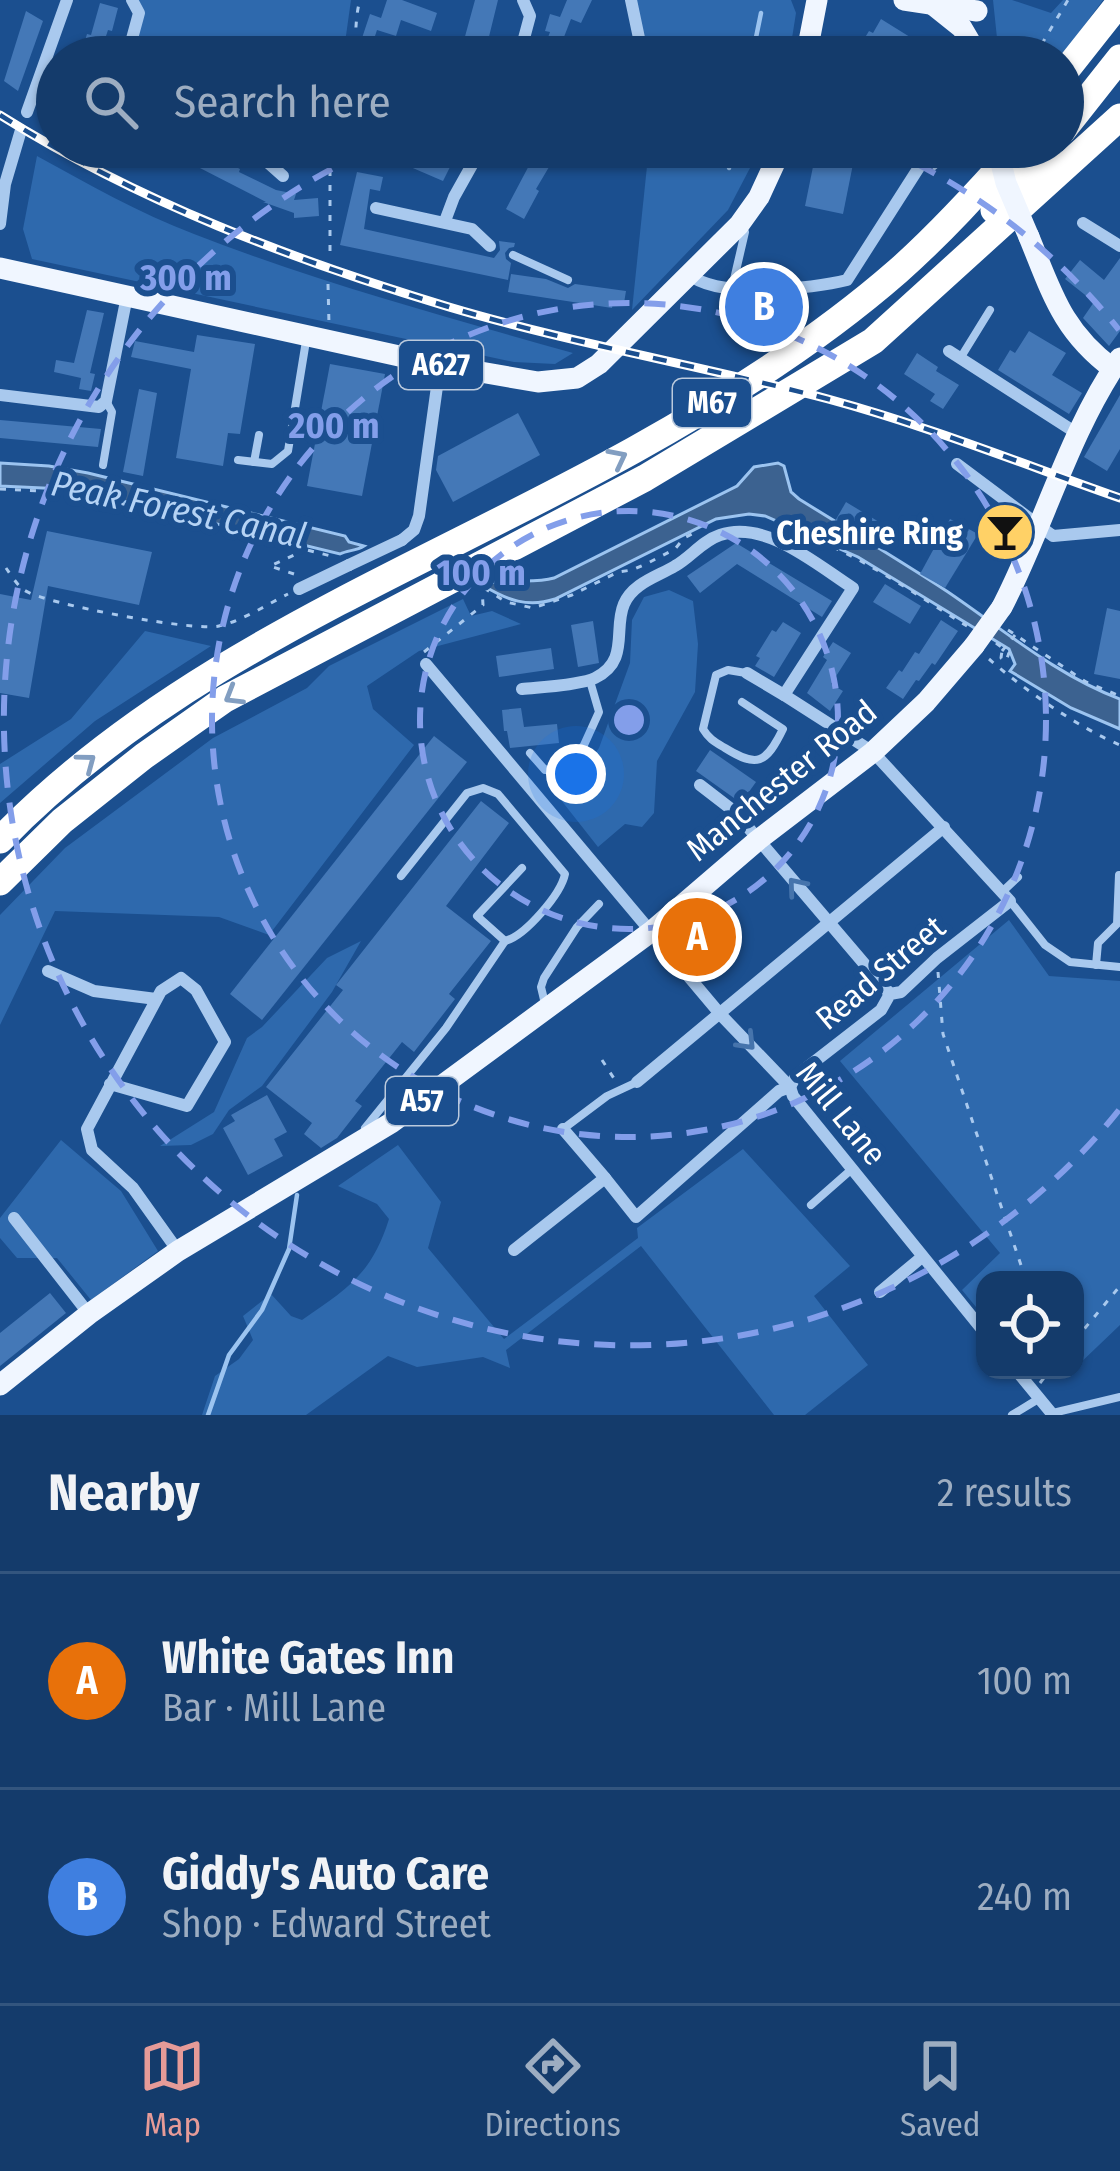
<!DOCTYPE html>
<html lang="en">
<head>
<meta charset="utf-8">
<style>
	:root { --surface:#143b6b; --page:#214673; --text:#f1f3f6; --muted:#9dadc1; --line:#33557e; --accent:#e69b98 }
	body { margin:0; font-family:"Fira Sans Condensed",sans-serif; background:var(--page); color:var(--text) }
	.controls { position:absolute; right:36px; bottom:36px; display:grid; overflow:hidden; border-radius:24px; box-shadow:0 3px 9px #0004 }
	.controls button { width:108px; height:108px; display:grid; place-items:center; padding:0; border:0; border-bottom:3px solid var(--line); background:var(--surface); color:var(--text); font:60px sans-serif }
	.you { position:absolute; left:576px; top:774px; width:42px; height:42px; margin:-30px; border:9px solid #fff; border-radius:50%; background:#1a73e8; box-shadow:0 0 0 18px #1a73e833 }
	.badge { display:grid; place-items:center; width:78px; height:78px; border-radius:50%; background:var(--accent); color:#fff; font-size:39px; font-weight:700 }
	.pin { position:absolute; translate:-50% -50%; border:6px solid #fff; box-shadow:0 3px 12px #0006 }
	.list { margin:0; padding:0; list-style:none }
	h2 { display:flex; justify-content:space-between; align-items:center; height:156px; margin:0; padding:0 48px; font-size:51px }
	h2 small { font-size:39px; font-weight:400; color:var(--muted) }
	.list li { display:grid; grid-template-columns:78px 1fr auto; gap:36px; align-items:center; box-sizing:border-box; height:216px; padding:0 48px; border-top:3px solid var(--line) }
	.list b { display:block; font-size:45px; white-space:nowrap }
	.list p { margin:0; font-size:39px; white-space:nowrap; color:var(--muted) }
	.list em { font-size:39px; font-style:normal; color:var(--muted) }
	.icon { flex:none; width:66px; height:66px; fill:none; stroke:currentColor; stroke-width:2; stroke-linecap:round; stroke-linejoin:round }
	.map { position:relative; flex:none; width:1120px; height:1415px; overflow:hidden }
	.search { position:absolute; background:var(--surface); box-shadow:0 3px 9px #0004; left:36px; right:36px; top:36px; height:132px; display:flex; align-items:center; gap:30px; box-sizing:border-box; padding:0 42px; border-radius:66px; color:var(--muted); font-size:45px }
	.sheet { height:588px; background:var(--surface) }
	nav { display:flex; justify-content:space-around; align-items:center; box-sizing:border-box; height:168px; border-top:3px solid var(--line); background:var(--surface); font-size:33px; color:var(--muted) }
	nav a { display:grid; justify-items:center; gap:6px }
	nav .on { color:var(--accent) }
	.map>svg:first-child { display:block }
</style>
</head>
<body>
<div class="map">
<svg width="1120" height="1415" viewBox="0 0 1120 1415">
	<rect width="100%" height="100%" fill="#1b4f8f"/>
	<g fill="#2e69ad">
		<path d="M 139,0 L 351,0 L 343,57 L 162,57 L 136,34 Z"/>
		<path d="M 625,0 L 791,0 L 796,13 L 789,57 L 649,57 Z"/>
		<path d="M 993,0 L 1012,0 L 1051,13 L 1063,0 L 1103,0 L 1061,57 L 999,57 Z"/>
		<path d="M 649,147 L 761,147 L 728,210 L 632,310 Z"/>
		<path d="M 37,156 C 88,184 139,213 194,234 C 317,282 446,317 573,353 L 555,364 L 514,362 L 32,259 L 23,229 Z"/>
		<path d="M 669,590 L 693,601 L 698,644 L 695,692 L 657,761 L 654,813 L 642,827 L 625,824 L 598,847 L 561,800 L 599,748 L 630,663 L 632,620 L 644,597 Z"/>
		<path d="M 463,599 L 471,616 L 492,611 L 521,624 L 419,651 L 367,686 L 373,709 L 414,745 L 269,935 L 219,917 L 55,911 L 0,1025 L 0,915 L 65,848 L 213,738 L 307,688 L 329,666 Z"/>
		<path d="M 145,631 L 211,646 L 95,721 L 0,803 L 0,764 L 71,719 Z"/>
		<path d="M 1009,920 L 1049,976 L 1120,981 L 1120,1325 L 1075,1368 L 1075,1280 L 985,1280 L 985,1318 L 962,1290 L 1000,1253 L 840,1061 Z"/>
		<path d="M 361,941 L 332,992 L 262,1086 L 229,1110 L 213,1134 L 191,1145 L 160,1146 L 214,1112 L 247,1038 L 262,1027 L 327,958 Z"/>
		<path d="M 61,1140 L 121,1191 L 158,1251 L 91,1300 L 57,1258 L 17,1258 L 0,1238 L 0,1218 Z"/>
		<path d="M 398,1145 L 441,1202 L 428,1248 L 504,1339 L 638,1238 L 637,1228 L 743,1149 L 850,1266 L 814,1296 L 868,1365 L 805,1415 L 774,1415 L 641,1246 L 506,1350 L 510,1368 L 483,1357 L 417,1367 L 388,1356 L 306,1415 L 202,1415 L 215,1376 L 239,1359 L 253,1340 L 243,1316 L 271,1294 L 291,1316 L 302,1320 C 347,1289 372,1274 389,1219 L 377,1204 L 338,1186 Z"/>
	</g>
	<g fill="#3c6290" stroke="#9cc4f0" stroke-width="3">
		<path d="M 0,463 L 49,466 L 88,473 L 345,536 L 349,542 L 364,546 C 356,551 348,550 340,554 L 94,494 L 64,489 L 0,486 Z"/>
		<path d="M 778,463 L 784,466 L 791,492 L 799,499 C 849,530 899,560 948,592 C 1004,630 1056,675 1120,699 L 1120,729 L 1071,708 L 1010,671 L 1015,664 L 1009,649 L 858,557 L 765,516 L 749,514 L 716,519 L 555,599 C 528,608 507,600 484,586 C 502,576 530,585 554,578 L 737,486 L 754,467 Z"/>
	</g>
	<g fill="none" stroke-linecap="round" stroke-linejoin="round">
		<g stroke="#9cc4f0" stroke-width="4.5">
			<path d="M 752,57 L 761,13"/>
			<path d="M 729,168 L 733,147"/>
			<path d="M 208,1415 L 229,1355 L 262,1310 L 289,1249 L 297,1195"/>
		</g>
	</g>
	<g fill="#4478b7">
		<path d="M 387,0 L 402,0 L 437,13 L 431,31 L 401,20 L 396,36 L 377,30 L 371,48 L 360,44 L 370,14 L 381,18 Z"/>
		<path d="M 475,0 L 498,0 L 484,57 L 465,57 L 466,53 L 461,51 Z"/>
		<path d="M 567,0 L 592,0 L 581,23 L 571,19 L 562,42 L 565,43 L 557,57 L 543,51 L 550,32 L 545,31 L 550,14 L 560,17 Z"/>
		<path d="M 100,3 L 118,8 L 112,31 L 108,30 L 99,57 L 80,57 L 87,34 L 91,35 Z"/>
		<path d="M 26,11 L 43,21 L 18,91 L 4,81 Z"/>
		<path d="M 881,19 L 926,47 L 925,49 L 937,57 L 853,57 L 869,31 L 873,33 Z"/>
		<path d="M 159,147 L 197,147 L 240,169 L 239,172 L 276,190 L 296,194 L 294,200 L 318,198 L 319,216 L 294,218 L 294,213 L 263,202 L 266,202 Z"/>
		<path d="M 364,147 L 420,147 L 452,163 L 443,181 Z"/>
		<path d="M 817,147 L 855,154 L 843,214 L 805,206 Z"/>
		<path d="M 533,158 L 549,167 L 536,189 L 539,191 L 524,219 L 506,209 Z"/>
		<path d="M 357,172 L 383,177 L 380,191 L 370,189 L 364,229 L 494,258 L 500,250 L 499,241 L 515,243 L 514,247 L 509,248 L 505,253 L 506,259 L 511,263 L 508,280 L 340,245 Z"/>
		<path d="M 1120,258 L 1120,331 L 1109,346 L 1083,318 L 1094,302 L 1065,279 L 1080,260 L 1104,280 Z"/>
		<path d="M 511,274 L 546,279 L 568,288 L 575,284 L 626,291 L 624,303 L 613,302 L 612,308 L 508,292 Z"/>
		<path d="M 87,310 L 104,313 L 90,373 L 95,374 L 91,391 L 79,389 L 81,378 L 54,372 L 56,360 L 74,363 Z"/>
		<path d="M 1029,331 L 1066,353 L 1052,375 L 1082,393 L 1069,414 L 998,370 L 1010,350 L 1015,353 Z"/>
		<path d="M 197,335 L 255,344 L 240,434 L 228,433 L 223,466 L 176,458 L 191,369 L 131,357 L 135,341 L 194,352 Z"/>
		<path d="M 917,353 L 938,367 L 936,371 L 959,385 L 943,409 L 930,401 L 935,394 L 904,374 Z"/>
		<path d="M 330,364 L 385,374 L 362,496 L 307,486 Z"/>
		<path d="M 139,389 L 157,393 L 143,476 L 123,472 Z"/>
		<path d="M 1120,395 L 1120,449 L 1107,471 L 1084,457 Z"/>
		<path d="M 518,413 L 540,455 L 453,502 L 436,470 L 438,456 Z"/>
		<path d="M 0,420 L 101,429 L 98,447 L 0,438 Z"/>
		<path d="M 846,502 L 894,531 L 883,549 L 835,521 Z"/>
		<path d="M 950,519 L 978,534 L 945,588 L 920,574 Z"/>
		<path d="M 47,531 L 152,552 L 139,605 L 48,586 L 29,698 L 0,693 L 0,594 L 31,600 Z"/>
		<path d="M 736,543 L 832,601 L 822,617 L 737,564 L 700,593 L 687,576 Z"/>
		<path d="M 885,584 L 921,606 L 910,624 L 873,602 Z"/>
		<path d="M 1107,608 L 1120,611 L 1120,679 L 1094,674 Z"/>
		<path d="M 941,620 L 958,631 L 935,665 L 932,663 L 919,681 L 916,680 L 903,699 L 886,688 L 899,670 L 902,672 L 915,652 L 919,654 Z"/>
		<path d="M 593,621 L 599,663 L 578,667 L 571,625 Z"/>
		<path d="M 783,622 L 801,633 L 774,677 L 755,666 L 760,658 L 756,656 L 772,630 L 776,632 Z"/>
		<path d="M 833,642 L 851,653 L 831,684 L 843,691 L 830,711 L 807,693 L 827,660 L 823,657 Z"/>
		<path d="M 551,648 L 554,669 L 499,677 L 496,656 Z"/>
		<path d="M 521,708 L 524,727 L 557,724 L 559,743 L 510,748 L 507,731 L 504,731 L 502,710 Z"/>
		<path d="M 434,736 L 467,762 L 262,1020 L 230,994 Z"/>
		<path d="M 710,750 L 756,782 L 741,803 L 696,771 Z"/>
		<path d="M 481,801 L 509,823 L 446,906 L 491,941 L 449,994 L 455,999 L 414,1052 L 402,1042 L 355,1101 L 362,1106 L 337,1138 L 321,1148 L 304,1134 L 312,1123 L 266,1087 L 343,990 L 336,985 Z"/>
		<path d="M 267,1095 L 287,1132 L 274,1139 L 283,1156 L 248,1175 L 223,1128 L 235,1121 L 231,1115 Z"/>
		<path d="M 50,1293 L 66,1313 L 0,1366 L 0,1333 Z"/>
	</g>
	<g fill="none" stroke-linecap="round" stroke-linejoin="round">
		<g stroke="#a9c9ee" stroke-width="3" stroke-dasharray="6 9" stroke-linecap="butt">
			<path d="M 351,57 C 358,35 354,21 360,0"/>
			<path d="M 1034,57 L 1068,0"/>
			<path d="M 933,170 L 959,147"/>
			<path d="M 330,251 L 330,147"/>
			<path d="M 328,284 L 329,324"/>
			<path d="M 0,489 L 63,492 L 103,499 L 335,557"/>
			<path d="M 791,531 C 854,550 911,592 967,626"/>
			<path d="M 6,568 C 11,575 17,585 24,590 C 44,604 196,632 219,626 C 242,621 266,605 288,594"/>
			<path d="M 294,574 L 270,566 L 303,551"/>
			<path d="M 484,588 L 506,602 L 533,608 L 572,595 L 618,572 L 632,570 L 648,563 L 675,549 L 684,538 L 696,532"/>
			<path d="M 1008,630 L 1086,682 L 1120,696"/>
			<path d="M 996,643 L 1009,653 L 1006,661 L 1001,658 L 1002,651"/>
			<path d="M 424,652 L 483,605 L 482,588"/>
			<path d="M 989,659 C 1023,689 1079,728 1120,745"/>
			<path d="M 938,972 L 943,1034 L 1026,1280"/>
			<path d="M 602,1060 L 615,1080"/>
			<path d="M 1075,1340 L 1120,1286"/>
			<path d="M 1040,1383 L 1050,1370"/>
		</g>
		<g stroke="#a9c9ee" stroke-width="8">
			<path d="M 513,255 L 568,280"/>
			<path d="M 732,288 L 745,232 L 742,228"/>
			<path d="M 961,357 L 990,310"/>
			<path d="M 238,460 L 272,464 L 288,451 L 306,341"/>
			<path d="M 254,462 L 259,435"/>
			<path d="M 103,465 L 112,412 L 106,401"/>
			<path d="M 742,702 L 783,729 C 766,764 757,768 725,748 C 715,742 709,739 703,729 L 716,675 L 728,670 L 746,673"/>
			<path d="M 530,753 L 545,770 L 566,767 L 584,745 L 599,712 L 590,681"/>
			<path d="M 401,876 L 467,793 L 483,788 L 498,794 L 565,874 C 561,894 525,936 505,941"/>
			<path d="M 1002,892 L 1018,877"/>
			<path d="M 1010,901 L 1045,945 L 1070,962 L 1120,967"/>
			<path d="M 1096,965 L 1098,943 L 1117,924 L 1119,875"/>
			<path d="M 546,1008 L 541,987 L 544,978 L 577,927 L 599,904"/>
			<path d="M 365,1128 L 446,1028 L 505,941 L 477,916 L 522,868"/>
			<path d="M 563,1129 L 607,1096 L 637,1082"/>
			<path d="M 811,1205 L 852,1169"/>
			<path d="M 1053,1413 L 1120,1397"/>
			<path d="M 1012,1415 L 1040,1398"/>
		</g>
		<g stroke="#a9c9ee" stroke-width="12">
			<path d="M 631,0 L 643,57"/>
			<path d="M 127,57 L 139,13 L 132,0"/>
			<path d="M 519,57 L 530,16 L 523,0"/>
			<path d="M 27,112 L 67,0"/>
			<path d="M 241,147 L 265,160 L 283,176"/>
			<path d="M 376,208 L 472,229 L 490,246"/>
			<path d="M 445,221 L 454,197 L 482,147"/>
			<path d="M 1083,223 L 1120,246"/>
			<path d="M 0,224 L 5,184 L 21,130"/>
			<path d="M 689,274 C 716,299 812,289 847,280 L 932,147"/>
			<path d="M 949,351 L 1078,434"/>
			<path d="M 0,395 L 99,407 L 106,401 L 127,296"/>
			<path d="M 957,464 L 1053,536 L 1120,530"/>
			<path d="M 402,540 L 414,530 L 419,516 L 440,365"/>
			<path d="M 299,589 L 349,565"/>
			<path d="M 426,664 L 721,1015 L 790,1087 L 793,1096 L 985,1333"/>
			<path d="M 747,673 L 784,695"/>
			<path d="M 522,689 C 540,687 581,685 595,678 C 630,661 613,629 624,604 C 633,583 657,577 675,566 C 691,557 702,541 720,535 C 765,519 817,565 853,588 L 784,695 L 873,752 L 1010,901 L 937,958 L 901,992 L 890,994 L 881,1010 L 796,1076 L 790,1087 L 779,1091 L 636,1217 L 605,1178"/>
			<path d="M 700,785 L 735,812 L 890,994"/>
			<path d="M 48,971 L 94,991 L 156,999"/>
			<path d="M 637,1082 L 944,827"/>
			<path d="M 110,1084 L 187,1106 L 225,1042 L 196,990 L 181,978 L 161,991 L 87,1129 L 92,1150 L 133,1188 L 178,1251"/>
			<path d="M 14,1218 L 89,1314"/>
			<path d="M 514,1250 L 605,1178 L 563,1129"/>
			<path d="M 880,1292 L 922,1257"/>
			<path d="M 1016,1370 L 1053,1415"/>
		</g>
		<g stroke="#f0f6ff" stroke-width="21">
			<path d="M 904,0 L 977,11"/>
			<path d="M 943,0 L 932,4 L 962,28 L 979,57"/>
			<path d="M 806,57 L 817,0"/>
			<path d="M 1029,237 C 1052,293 1062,331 1113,369"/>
			<path d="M 0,268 L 440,365 L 538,382 L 577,378 L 599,364 L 739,225 L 759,197 L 782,147"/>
			<path d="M 1002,607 C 1044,526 1068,434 1120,358"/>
			<path d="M 0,1385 L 89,1314 L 178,1251 L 391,1123 L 652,931 L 758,840 L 873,752 L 926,702 L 974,646"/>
		</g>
		<g stroke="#fff" stroke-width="27">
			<path d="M 1063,74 L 1120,2"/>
			<path d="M 1063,130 L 1120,58"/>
			<path d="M 994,210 L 1049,147"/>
			<path d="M 0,840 C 175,659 418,570 634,450 C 726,399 818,341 898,271 C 941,233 980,190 1018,147"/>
			<path d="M 0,882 L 62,821 L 144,756 L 225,699 L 645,478 L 873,341 L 1120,117"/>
		</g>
		<g stroke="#fff" stroke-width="9">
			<path id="rail" d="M 0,115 C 139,202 293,260 449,307 C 574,344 702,366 828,399 C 928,426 1023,464 1120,498"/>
		</g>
		<use href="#rail" stroke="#1b4f8f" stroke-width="4.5" stroke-dasharray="14" stroke-linecap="butt"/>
		<path stroke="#a9c9ee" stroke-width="3" stroke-dasharray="6 9" stroke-linecap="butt" d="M 1002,651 L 1015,635"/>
		<path stroke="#a9c9ee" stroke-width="12" d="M 349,565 L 402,540"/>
		<g stroke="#f0f6ff" stroke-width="21">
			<path d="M 997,147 L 1006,183 L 1029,237"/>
			<path d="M 974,646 L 1002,607"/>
		</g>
	</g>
	<defs><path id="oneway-chevron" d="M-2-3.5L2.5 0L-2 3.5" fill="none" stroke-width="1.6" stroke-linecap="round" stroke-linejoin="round" transform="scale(3)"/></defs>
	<g stroke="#829ec1">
		<use href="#oneway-chevron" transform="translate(618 458) rotate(-27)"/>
		<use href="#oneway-chevron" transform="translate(233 696) rotate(149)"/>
		<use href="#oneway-chevron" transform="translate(87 762) rotate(-37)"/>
	</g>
	<g stroke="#4674ac">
		<use href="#oneway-chevron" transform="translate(796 886) rotate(-130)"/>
		<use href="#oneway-chevron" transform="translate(747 1042) rotate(46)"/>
	</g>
	<g fill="none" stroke="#839eea" stroke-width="6" stroke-dasharray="21 15">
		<circle cx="629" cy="720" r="209"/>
		<circle cx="629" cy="720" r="417"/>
		<path d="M1119 1110A626 626 0 1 1 374 148M884 148A626 626 0 0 1 1119 330"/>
	</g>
	<defs>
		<g id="bar-disc" transform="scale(3)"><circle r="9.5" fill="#ffd166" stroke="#1b4f8f"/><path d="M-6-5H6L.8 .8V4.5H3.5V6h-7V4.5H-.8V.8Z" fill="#111"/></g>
	</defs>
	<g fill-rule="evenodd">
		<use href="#bar-disc" x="1005" y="532"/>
	</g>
	<g text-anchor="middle" stroke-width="12" stroke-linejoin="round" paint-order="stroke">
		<g fill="#1b4f8f" stroke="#bbcadd" stroke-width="3">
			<rect x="399" y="341" width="84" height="48" rx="9"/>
			<rect x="673" y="379" width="78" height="48" rx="9"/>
			<rect x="386" y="1077" width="72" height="48" rx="9"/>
		</g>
		<g font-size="30" font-weight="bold" fill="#fff">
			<text x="441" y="375">A627</text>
			<text x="712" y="413">M67</text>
			<text x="422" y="1111">A57</text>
		</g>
		<g font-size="33" font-weight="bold" fill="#fff" stroke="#1b4f8f" text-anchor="end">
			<text x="963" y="544">Cheshire Ring</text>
		</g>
		<g font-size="33" fill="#fff" stroke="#1b4f8f">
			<text transform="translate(781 780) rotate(-39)" y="12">Manchester Road</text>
			<text transform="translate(880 972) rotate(-40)" y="12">Read Street</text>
			<text transform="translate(842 1113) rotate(51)" y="12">Mill Lane</text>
		</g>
		<g font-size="36" font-style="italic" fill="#b5d3f5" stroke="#1b4f8f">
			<text transform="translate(179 509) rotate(12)" y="13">Peak Forest Canal</text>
		</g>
	</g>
	<circle cx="629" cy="720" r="18" fill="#839eea" stroke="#1b4f8f" stroke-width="6"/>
	<g font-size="36" text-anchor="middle" font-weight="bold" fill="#839eea" stroke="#1b4f8f" stroke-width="12" stroke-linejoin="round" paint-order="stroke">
		<text x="186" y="290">300 m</text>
		<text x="334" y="438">200 m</text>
		<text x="481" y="585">100 m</text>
	</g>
</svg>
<div class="controls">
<button><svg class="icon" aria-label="locate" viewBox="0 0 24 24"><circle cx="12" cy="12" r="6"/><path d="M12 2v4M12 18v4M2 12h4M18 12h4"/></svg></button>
</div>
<div class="you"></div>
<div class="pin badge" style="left:697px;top:937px;background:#e8710a">A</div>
<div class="pin badge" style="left:764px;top:307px;background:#3f7fe0">B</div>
<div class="search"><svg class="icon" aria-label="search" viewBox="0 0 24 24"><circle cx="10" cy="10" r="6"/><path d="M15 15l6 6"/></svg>Search here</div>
</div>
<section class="sheet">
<h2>Nearby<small>2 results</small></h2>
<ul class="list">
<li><span class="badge" style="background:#e8710a">A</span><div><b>White Gates Inn</b><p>Bar · Mill Lane</p></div><em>100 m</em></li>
<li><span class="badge" style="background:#3f7fe0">B</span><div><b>Giddy's Auto Care</b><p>Shop · Edward Street</p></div><em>240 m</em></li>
</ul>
</section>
<nav>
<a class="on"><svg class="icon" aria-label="map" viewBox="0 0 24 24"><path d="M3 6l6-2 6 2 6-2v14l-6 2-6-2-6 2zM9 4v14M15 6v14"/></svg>Map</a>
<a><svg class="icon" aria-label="directions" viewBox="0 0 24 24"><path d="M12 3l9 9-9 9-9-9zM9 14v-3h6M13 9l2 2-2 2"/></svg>Directions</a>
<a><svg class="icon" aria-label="saved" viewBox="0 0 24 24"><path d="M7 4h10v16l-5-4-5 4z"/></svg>Saved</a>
</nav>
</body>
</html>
